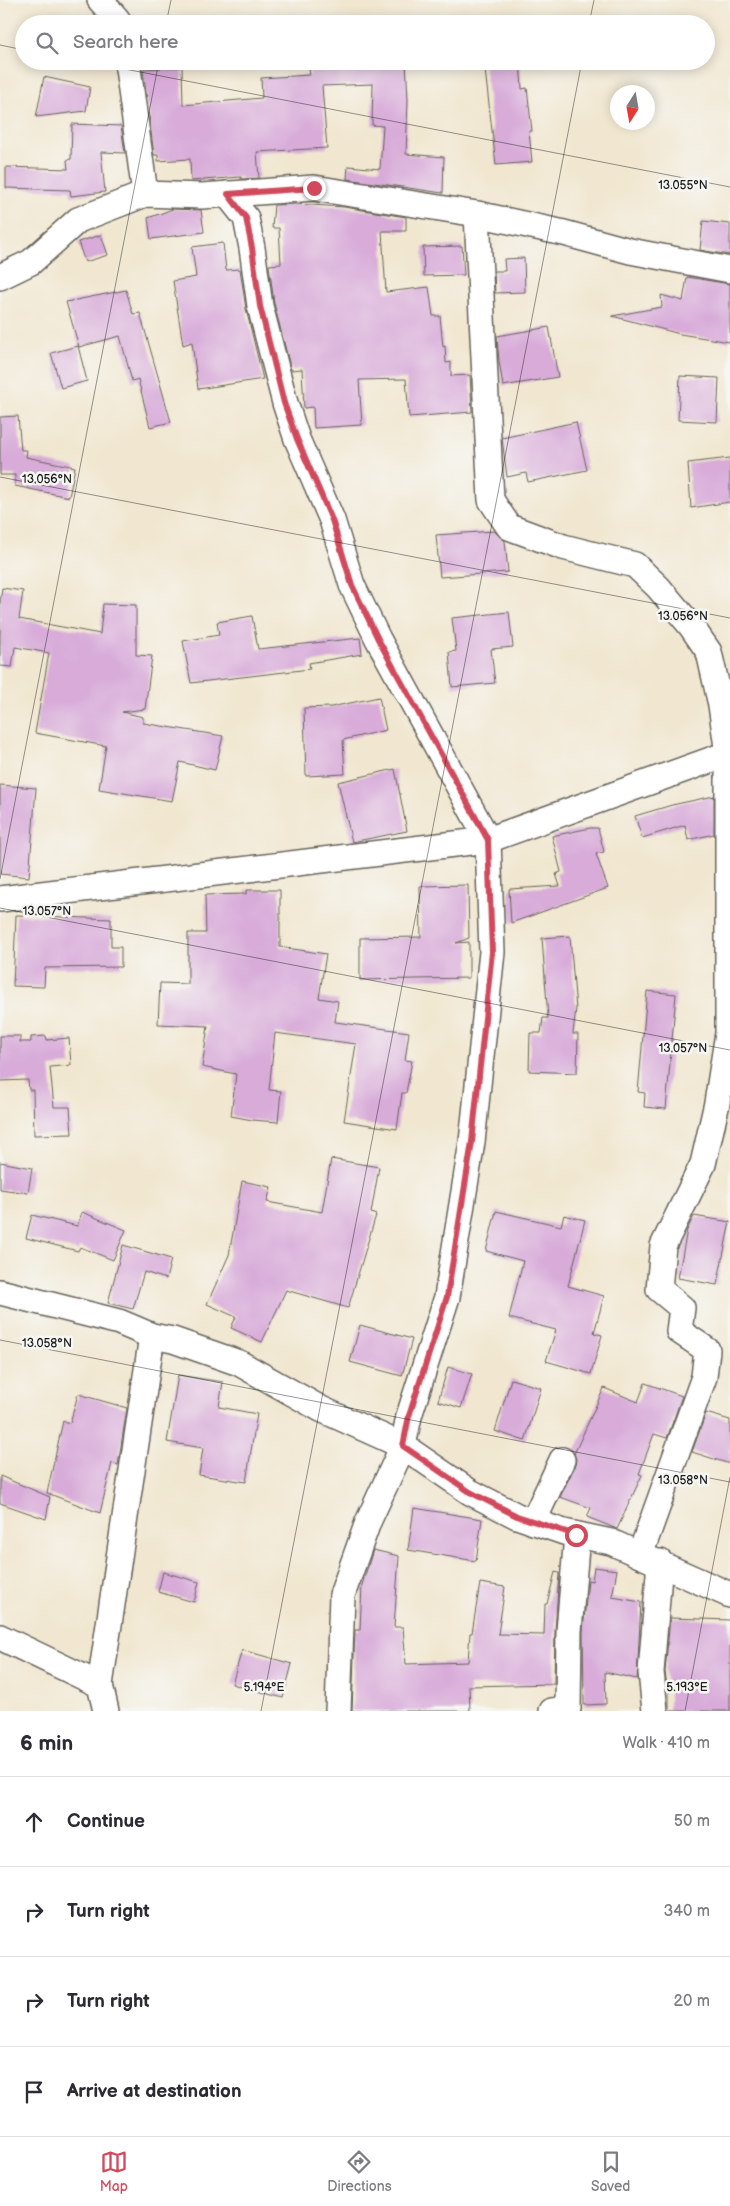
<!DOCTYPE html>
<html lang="en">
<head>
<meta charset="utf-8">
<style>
	:root { --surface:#fff; --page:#f7f7f7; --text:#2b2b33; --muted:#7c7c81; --line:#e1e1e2; --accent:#d1495b }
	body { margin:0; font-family:"Balsamiq Sans",sans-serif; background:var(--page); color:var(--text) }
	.compass { position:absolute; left:610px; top:85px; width:45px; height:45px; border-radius:50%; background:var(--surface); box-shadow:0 2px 12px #0003; rotate:191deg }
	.stop { position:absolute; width:15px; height:15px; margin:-11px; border:4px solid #d1495b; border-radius:50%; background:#fff }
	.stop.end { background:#d1495b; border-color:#fff; box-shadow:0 1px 5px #0008 }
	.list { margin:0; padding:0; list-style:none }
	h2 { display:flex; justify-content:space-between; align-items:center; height:65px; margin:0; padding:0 20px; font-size:21px }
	h2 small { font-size:16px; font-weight:400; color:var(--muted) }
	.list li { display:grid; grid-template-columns:32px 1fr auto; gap:15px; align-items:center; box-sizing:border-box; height:90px; padding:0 20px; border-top:1px solid var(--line) }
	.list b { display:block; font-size:19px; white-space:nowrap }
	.list em { font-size:16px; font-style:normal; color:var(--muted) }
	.icon { flex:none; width:28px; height:28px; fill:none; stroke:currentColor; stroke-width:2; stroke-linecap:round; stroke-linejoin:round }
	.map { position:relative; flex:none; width:730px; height:1711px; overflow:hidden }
	.search { position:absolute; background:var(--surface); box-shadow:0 2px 12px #0003; left:15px; right:15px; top:15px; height:55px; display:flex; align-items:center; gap:12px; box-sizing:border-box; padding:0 18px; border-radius:28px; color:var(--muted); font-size:19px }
	.sheet { height:425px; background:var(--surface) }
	nav { display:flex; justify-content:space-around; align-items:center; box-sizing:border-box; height:70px; border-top:1px solid var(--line); background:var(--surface); font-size:14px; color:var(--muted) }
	nav a { display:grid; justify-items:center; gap:2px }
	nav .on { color:var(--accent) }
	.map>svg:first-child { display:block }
</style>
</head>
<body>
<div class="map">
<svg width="730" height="1711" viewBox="0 0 730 1711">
	<rect width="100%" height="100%" fill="#f6f6f2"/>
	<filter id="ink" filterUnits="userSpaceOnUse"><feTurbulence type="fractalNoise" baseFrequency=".02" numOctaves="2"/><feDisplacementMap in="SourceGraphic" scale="10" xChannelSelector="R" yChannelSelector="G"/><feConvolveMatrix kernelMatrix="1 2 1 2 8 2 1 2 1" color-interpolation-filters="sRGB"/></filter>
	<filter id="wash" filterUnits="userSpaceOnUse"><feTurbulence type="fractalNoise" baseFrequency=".0096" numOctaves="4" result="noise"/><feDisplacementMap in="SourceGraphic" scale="20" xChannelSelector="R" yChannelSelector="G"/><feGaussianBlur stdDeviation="1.12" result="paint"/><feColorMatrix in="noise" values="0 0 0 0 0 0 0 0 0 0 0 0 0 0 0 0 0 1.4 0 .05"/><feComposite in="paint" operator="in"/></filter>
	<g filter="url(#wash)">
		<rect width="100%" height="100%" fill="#f1e7d0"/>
		<g id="blocks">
			<g fill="#d8abd9">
				<path d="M 331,61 L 406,61 L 408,100 L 406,154 L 444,157 L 443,193 L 347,179 L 348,166 L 380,169 L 383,126 L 372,125 L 373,84 L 322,86 L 327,148 L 257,152 L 259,178 L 241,179 L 241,177 L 191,181 L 190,159 L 158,161 L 158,155 L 154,155 L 143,69 L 182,67 L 183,105 L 262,98 L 261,78 L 310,75 L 308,63 Z"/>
				<path d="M 484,61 L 520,61 L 522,89 L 527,88 L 532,131 L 529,131 L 532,162 L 496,165 Z"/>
				<path d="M 44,77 L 90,87 L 86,111 L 36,117 Z"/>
				<path d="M 72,124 L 121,126 L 125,153 L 101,152 L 105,192 L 71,196 L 70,190 L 6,188 L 6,167 L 68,169 L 67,160 L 71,159 Z"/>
				<path d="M 295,204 L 344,207 L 406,217 L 406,231 L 382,231 L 386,292 L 429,287 L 433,316 L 440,316 L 443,347 L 445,346 L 446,363 L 451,362 L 451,376 L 470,375 L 472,412 L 409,417 L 406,379 L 359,380 L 362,425 L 314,428 L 313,407 L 304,408 L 302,369 L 291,370 L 274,303 L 269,265 L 281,264 L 279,228 L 272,228 L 274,205 Z"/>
				<path d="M 173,209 L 201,210 L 204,232 L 151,239 L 148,218 Z"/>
				<path d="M 703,221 L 730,224 L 730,255 L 700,250 Z"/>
				<path d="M 101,235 L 108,255 L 85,262 L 78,242 Z"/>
				<path d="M 223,243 L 226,270 L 240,269 L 246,309 L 263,379 L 198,389 L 192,342 L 183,345 L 173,281 L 196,277 L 192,247 Z"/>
				<path d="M 462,246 L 464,275 L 424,276 L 423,247 Z"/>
				<path d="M 524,258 L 525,292 L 495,293 L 494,271 L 505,271 L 504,259 Z"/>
				<path d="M 687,277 L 730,284 L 730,342 L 680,334 L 612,316 L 662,307 L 661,295 L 683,301 Z"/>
				<path d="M 126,290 L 133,314 L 140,313 L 171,422 L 150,427 L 138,379 L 132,381 L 120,336 L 79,347 L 66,302 Z"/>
				<path d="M 549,327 L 558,377 L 503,386 L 499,361 L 497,336 Z"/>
				<path d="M 78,346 L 87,381 L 61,388 L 51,353 Z"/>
				<path d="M 680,376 L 719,378 L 717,422 L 678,420 Z"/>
				<path d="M 18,416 L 21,450 L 27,450 L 26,457 L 75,467 L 69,497 L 15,486 L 15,475 L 0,475 L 0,417 Z"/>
				<path d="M 576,422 L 587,470 L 528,482 L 526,473 L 507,477 L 502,438 Z"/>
				<path d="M 730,458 L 730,502 L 691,508 L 688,463 Z"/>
				<path d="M 494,531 L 505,541 L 508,572 L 440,577 L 436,535 Z"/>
				<path d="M 2,588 L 23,591 L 19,619 L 100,634 L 103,604 L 136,605 L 136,655 L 152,656 L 145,709 L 122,712 L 143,717 L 143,723 L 223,736 L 215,770 L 180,762 L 172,801 L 99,789 L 106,746 L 35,733 L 49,653 L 15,647 L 12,667 L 0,666 L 0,603 Z"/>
				<path d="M 509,612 L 513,647 L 491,649 L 495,683 L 452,687 L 449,652 L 456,651 L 452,618 Z"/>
				<path d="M 252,616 L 258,649 L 360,638 L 362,654 L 309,663 L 310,669 L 191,683 L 183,641 L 219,635 L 217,622 Z"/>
				<path d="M 379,697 L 386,730 L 343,740 L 345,774 L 306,776 L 304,708 L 331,707 Z"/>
				<path d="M 395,769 L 407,831 L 352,842 L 338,782 Z"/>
				<path d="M 0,785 L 36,788 L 29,877 L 0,874 Z"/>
				<path d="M 714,796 L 714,834 L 688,840 L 685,825 L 642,838 L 635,816 L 672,805 Z"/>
				<path d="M 590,828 L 598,828 L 604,852 L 596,854 L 608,888 L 511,923 L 509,889 L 560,886 L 556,874 L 561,872 L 552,836 Z"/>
				<path d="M 468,885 L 469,938 L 456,943 L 469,942 L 469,978 L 360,980 L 360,938 L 421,937 L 420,886 Z"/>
				<path d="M 246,890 L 280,890 L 280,947 L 326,954 L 319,998 L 338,1001 L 335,1022 L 409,1032 L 405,1060 L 412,1061 L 406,1093 L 402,1093 L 397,1129 L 344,1121 L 356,1044 L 275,1033 L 269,1090 L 281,1091 L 278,1122 L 252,1120 L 231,1116 L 236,1074 L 202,1067 L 208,1026 L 158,1024 L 160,983 L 188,984 L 188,933 L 206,933 L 205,895 L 246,894 Z"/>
				<path d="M 16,915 L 111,919 L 111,947 L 121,947 L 121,967 L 45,968 L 44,987 L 13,986 Z"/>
				<path d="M 570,936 L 576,1009 L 573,1034 L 578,1034 L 577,1073 L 529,1071 L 530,1033 L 541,1033 L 543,1018 L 548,1018 L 542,938 Z"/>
				<path d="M 647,991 L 676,994 L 666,1109 L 644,1107 L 645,1093 L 638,1092 Z"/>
				<path d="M 0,1036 L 20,1036 L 20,1042 L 31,1042 L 31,1037 L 46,1036 L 47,1040 L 69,1038 L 71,1065 L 50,1067 L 54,1107 L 70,1107 L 72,1134 L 34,1135 L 33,1090 L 29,1090 L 28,1080 L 0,1081 Z"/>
				<path d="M 331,1159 L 379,1167 L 371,1213 L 376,1215 L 348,1308 L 286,1290 L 262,1342 L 231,1328 L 236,1317 L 207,1304 L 229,1255 L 242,1181 L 271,1187 L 267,1202 L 322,1212 Z"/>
				<path d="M 0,1162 L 32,1168 L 28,1193 L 0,1189 Z"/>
				<path d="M 496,1211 L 561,1226 L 564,1215 L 585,1220 L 568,1286 L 604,1296 L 594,1333 L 602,1335 L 591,1374 L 546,1361 L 556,1330 L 509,1318 L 523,1261 L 486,1251 Z"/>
				<path d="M 82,1212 L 126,1230 L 113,1260 L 80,1247 L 78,1251 L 26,1238 L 32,1215 L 77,1226 Z"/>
				<path d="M 694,1216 L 730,1222 L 717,1285 L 678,1278 L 687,1230 Z"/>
				<path d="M 123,1245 L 171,1259 L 166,1279 L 144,1272 L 133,1309 L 108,1303 Z"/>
				<path d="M 360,1325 L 412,1339 L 402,1376 L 350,1362 Z"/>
				<path d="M 448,1367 L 472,1374 L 461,1408 L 438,1401 Z"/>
				<path d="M 178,1375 L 223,1382 L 219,1407 L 257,1414 L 246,1482 L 199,1475 L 203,1448 L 167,1442 Z"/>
				<path d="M 511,1379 L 541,1388 L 525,1441 L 495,1431 Z"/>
				<path d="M 645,1383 L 682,1396 L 667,1438 L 654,1434 L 639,1474 L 642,1475 L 617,1529 L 587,1517 L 591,1508 L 560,1497 L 575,1466 L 576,1459 L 574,1454 L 604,1388 L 638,1402 Z"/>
				<path d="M 78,1394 L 127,1408 L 118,1465 L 112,1463 L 100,1513 L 47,1493 L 63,1421 L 70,1423 Z"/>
				<path d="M 706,1413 L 730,1420 L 730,1464 L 692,1452 Z"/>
				<path d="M 0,1476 L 50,1497 L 46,1519 L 0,1503 Z"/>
				<path d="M 414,1508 L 482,1519 L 476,1561 L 408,1550 Z"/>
				<path d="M 373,1550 L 399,1556 L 394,1627 L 403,1627 L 406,1664 L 468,1662 L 470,1633 L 472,1633 L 480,1583 L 505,1587 L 498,1634 L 544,1635 L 545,1604 L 547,1604 L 555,1572 L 559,1573 L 555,1631 L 554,1684 L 469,1686 L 470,1711 L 352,1711 L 355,1630 L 360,1630 L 362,1585 Z"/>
				<path d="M 594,1567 L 617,1570 L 612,1597 L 641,1602 L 637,1679 L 605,1672 L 606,1704 L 584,1705 L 583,1632 L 588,1580 L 592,1581 Z"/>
				<path d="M 163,1572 L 199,1582 L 194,1602 L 158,1592 Z"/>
				<path d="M 670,1618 L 730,1620 L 730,1711 L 669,1711 L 669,1686 L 667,1685 L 665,1672 Z"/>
				<path d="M 242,1650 L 292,1664 L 283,1698 L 232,1684 Z"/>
			</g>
		</g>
	</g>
	<g filter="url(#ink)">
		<use href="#blocks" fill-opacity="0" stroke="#67635b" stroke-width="1"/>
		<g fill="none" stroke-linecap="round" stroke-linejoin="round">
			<g stroke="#67635b" stroke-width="28">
				<g id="minor">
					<path d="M 100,0 L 117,19 L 118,24"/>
					<path d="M 127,61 L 145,194"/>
					<path d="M 227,194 L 246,218 L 252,248 L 260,306 L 285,403 L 297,439 L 332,520 L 352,585 L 378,639 L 488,840 L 492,952 L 472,1142 L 447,1297 L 409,1416 L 403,1446 L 368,1522 L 342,1595 L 338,1711"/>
					<path d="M 477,214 L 491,500 L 509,527 L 563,547 L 635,565 L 658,587 L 691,626 L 709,652 L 721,705 L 728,754 L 728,1033 L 717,1103 L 703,1164 L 663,1246 L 659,1289 L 682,1308 L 679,1331 L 707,1350 L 704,1377 L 640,1555"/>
					<path d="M 0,277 L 31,262 L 78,220 L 145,194 L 202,196 L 314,188 L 477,214 L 564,233 L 630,251 L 730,270"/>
					<path d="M 0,899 L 488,840 L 730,753"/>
					<path d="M 0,1292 L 119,1322 L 152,1336 L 173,1340 L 239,1363 L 321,1409 L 403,1446 L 470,1492 L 517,1516 L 564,1532 L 611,1542 L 730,1595"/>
					<path d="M 533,1522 L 562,1460"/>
					<path d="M 0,1637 L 100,1685 L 106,1711"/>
					<path d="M 100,1685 L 152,1336"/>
					<path d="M 552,1711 L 568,1709 L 569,1631 L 577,1535"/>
					<path d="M 655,1711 L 651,1672 L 660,1562"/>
				</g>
			</g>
			<use href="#minor" stroke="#fff" stroke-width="25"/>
		</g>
	</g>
	<g fill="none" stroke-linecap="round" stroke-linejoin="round" filter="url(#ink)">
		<path stroke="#d1495b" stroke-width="6" d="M 314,188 L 228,194 L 246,218 L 252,248 L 260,306 L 284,403 L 297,439 L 332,520 L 352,585 L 378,639 L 488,840 L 492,952 L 472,1142 L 447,1297 L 409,1416 L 403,1446 L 470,1492 L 517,1516 L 576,1535"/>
	</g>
	<path fill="none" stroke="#1c1c1c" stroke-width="1" stroke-opacity="0.45" d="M 166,24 L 171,0M 589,24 L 594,0M 0,45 L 24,50M 84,61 L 730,187M 0,477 L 730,618M 0,879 L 159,61M 0,908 L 730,1050M 0,1340 L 730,1482M 261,1711 L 582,61M 685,1711 L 730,1477"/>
	<g font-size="12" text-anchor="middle" fill="#1c1c1c" stroke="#f6f6f2" stroke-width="5" stroke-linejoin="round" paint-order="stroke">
		<text x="683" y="189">13.055°N</text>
		<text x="47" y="483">13.056°N</text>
		<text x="683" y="620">13.056°N</text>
		<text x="47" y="915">13.057°N</text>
		<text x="683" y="1052">13.057°N</text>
		<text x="47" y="1347">13.058°N</text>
		<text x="683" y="1484">13.058°N</text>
		<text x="264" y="1691">5.194°E</text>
		<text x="687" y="1691">5.193°E</text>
	</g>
</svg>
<svg class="compass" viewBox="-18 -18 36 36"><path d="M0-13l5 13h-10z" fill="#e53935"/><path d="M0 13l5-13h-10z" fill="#7c7c81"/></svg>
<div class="stop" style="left:576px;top:1535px"></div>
<div class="stop end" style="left:314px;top:188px"></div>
<div class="search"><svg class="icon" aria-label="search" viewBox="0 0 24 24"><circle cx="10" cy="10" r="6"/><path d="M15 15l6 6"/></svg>Search here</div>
</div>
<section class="sheet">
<h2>6 min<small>Walk · 410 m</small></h2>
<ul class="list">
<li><svg class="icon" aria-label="ahead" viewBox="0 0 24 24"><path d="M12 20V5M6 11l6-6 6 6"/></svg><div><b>Continue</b></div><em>50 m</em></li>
<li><svg class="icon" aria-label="right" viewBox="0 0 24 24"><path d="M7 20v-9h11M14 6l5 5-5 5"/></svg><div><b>Turn right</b></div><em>340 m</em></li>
<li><svg class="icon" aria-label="right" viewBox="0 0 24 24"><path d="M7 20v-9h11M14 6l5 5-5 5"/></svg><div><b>Turn right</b></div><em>20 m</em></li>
<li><svg class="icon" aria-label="arrive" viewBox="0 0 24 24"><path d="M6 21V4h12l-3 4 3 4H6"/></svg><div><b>Arrive at destination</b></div></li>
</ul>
</section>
<nav>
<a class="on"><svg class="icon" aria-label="map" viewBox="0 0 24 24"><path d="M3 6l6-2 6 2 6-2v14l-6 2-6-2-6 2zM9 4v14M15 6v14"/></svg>Map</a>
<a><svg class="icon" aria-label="directions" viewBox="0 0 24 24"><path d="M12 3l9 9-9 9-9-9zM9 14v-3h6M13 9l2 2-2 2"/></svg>Directions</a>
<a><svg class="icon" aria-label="saved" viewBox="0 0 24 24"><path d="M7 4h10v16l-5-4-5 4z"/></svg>Saved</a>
</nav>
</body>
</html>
